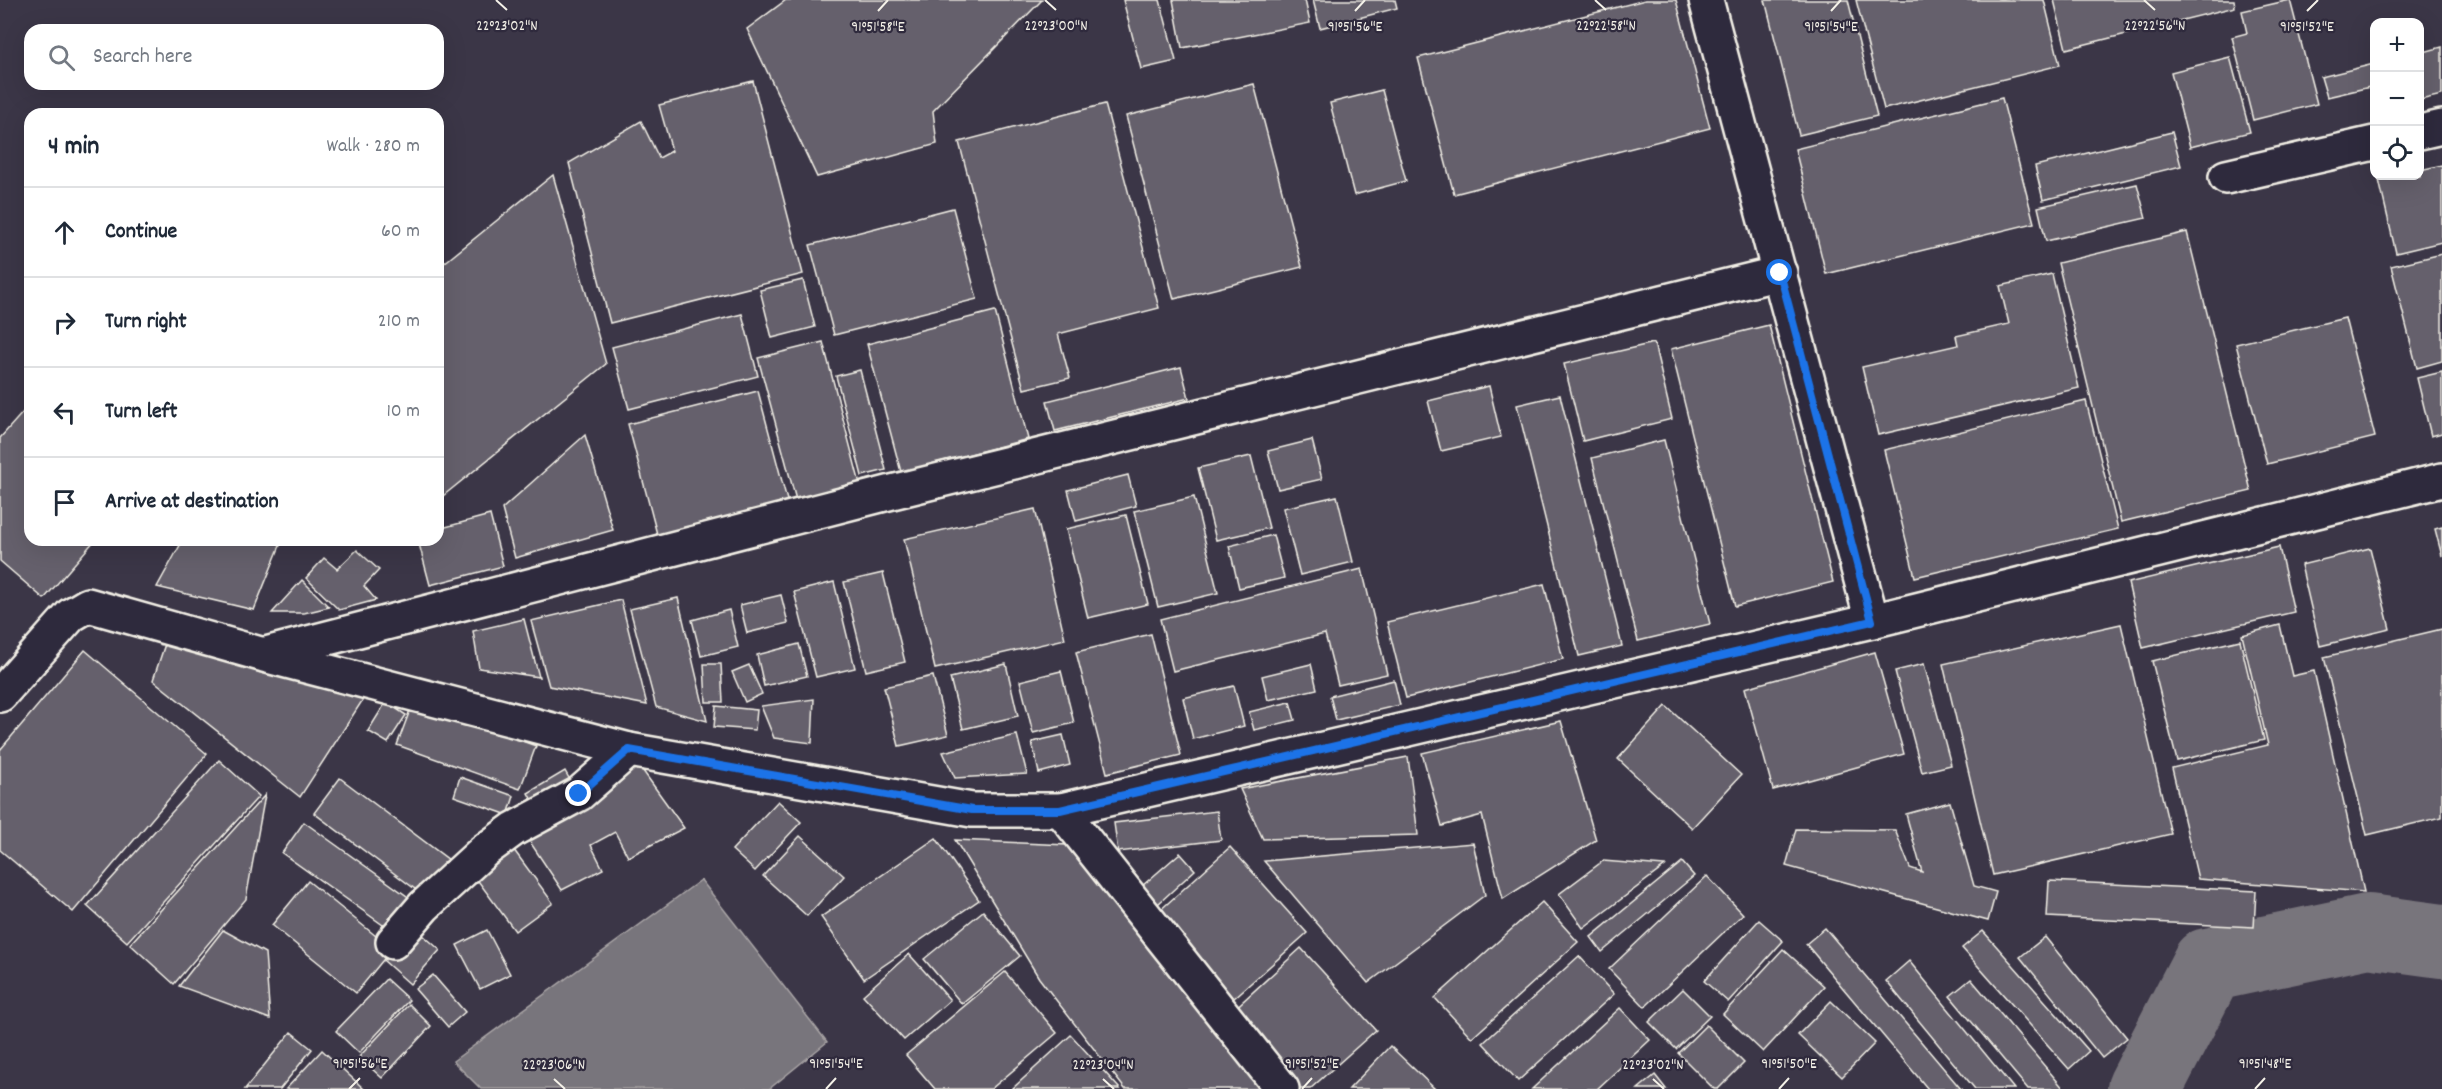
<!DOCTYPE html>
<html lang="en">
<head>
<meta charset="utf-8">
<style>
	:root { --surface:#fff; --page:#f6f6f7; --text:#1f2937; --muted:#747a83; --line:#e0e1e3 }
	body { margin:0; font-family:Dekko,sans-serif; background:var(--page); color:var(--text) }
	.controls { position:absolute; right:18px; top:18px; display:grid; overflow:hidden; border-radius:12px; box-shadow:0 6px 24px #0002 }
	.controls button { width:54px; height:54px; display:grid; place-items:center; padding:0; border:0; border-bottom:2px solid var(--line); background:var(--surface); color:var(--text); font:30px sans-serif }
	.stop { position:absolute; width:18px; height:18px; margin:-14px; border:4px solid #1a73e8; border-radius:50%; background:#fff }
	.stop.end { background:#1a73e8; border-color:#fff; box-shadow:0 2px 6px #0008 }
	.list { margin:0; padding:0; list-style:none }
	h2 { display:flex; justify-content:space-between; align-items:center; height:78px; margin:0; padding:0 24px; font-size:26px }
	h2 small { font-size:20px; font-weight:400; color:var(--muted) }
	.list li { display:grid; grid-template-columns:39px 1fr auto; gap:18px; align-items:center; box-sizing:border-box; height:90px; padding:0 24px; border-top:2px solid var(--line) }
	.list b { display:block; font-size:22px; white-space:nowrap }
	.list em { font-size:20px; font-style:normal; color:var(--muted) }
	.icon { flex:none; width:33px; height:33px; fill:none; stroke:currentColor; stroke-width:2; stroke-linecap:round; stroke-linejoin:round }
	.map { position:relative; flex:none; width:2442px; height:1089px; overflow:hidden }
	.search { position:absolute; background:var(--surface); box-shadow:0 6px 24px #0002; left:24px; top:24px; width:420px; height:66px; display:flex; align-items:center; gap:15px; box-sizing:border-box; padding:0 21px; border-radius:18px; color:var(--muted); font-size:22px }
	.panel { position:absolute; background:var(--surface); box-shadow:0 6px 24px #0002; left:24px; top:108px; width:420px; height:438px; border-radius:18px }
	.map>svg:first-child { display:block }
</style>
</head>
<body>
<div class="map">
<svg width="2442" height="1089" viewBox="0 0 2442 1089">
	<rect width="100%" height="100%" fill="#3b3647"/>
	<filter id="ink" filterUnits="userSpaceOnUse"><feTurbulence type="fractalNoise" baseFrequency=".0167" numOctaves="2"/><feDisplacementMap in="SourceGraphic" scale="12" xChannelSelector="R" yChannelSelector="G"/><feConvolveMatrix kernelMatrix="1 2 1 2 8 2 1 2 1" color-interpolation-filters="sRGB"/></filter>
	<g filter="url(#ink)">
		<path fill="#78747b" stroke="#aaa6a7" stroke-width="1.5" d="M 701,880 L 827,1042 L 769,1089 L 481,1089 L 453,1061 Z"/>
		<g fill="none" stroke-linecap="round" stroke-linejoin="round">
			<path stroke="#78747b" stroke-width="74" d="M 2144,1089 L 2208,965 L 2368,931 L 2442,941"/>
		</g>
		<g fill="#65616c" stroke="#f4f1e8" stroke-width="1.5">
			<path d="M 786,0 L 1042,0 L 933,111 L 937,144 L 817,177 L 747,29 Z"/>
			<path d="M 1123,0 L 1160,0 L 1176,61 L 1141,69 Z"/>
			<path d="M 1173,0 L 1305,0 L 1310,23 L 1182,48 Z"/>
			<path d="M 1313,0 L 1395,0 L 1397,8 L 1320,28 Z"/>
			<path d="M 1645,0 L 1676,0 L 1710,128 L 1454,194 L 1418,58 Z"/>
			<path d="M 1765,0 L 1848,0 L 1877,116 L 1799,135 Z"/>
			<path d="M 1856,0 L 2044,0 L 2060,65 L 1884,109 Z"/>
			<path d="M 2054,0 L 2234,0 L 2235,7 L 2066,49 Z"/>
			<path d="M 2290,0 L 2317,104 L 2253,120 L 2232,37 L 2247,33 L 2242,11 Z"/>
			<path d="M 2442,47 L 2442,95 L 2420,100 L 2420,53 Z"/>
			<path d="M 2230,57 L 2250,132 L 2190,147 L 2171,72 Z"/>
			<path d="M 2374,64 L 2374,105 L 2370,87 L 2327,97 L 2321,77 Z"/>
			<path d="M 753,81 L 803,274 L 610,323 L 569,163 L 641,121 L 659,158 L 672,151 L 659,105 Z"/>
			<path d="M 1254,84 L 1302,267 L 1174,299 L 1126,116 Z"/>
			<path d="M 1382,90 L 1406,181 L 1354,195 L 1330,103 Z"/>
			<path d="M 2002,98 L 2034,223 L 1826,274 L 1795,149 Z"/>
			<path d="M 1105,104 L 1159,308 L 1058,334 L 1070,378 L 1024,389 L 959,142 Z"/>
			<path d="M 2172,132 L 2181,166 L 2043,200 L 2035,166 Z"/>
			<path d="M 2442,165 L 2442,242 L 2396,253 L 2379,180 L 2397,176 L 2420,176 L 2420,170 Z"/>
			<path d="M 553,175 L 606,364 L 438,500 L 438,268 Z"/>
			<path d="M 2137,184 L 2146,218 L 2046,241 L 2038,207 Z"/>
			<path d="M 953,208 L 977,299 L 834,335 L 810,245 Z"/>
			<path d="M 2187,232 L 2251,491 L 2121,522 L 2058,263 Z"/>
			<path d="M 2442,254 L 2442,361 L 2417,368 L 2391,266 Z"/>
			<path d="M 2052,274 L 2079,388 L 1878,435 L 1862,367 L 1958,345 L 1956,336 L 2009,324 L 2000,286 Z"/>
			<path d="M 803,280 L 815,327 L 772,338 L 760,290 Z"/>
			<path d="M 995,311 L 1028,439 L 901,472 L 867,344 Z"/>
			<path d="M 742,314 L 758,376 L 629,409 L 612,347 Z"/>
			<path d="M 2345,318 L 2375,437 L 2267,464 L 2236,344 Z"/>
			<path d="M 1769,325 L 1833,582 L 1735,606 L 1671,349 Z"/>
			<path d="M 823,342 L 860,484 L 796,500 L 758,358 Z"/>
			<path d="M 1654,343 L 1672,419 L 1583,441 L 1564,364 Z"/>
			<path d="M 1181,367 L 1189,398 L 1055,431 L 1047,401 Z"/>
			<path d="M 860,370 L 886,470 L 862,476 L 836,376 Z"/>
			<path d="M 2442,372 L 2442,433 L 2431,436 L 2417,378 Z"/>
			<path d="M 1489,386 L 1501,437 L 1441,451 L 1428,401 Z"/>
			<path d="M 758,391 L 788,504 L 658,538 L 628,424 Z"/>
			<path d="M 1560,395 L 1622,646 L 1579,656 L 1517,405 Z"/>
			<path d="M 2086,401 L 2118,529 L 1915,577 L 1884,450 Z"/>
			<path d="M 24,411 L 30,416 L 30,540 L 95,540 L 44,599 L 0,561 L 0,438 Z"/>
			<path d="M 585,435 L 613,530 L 515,558 L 502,509 Z"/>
			<path d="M 1312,440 L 1322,479 L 1278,489 L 1268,451 Z"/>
			<path d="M 1664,440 L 1710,624 L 1638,641 L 1592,458 Z"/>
			<path d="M 1251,456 L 1269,528 L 1216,540 L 1198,468 Z"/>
			<path d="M 1128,475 L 1136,506 L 1076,521 L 1068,490 Z"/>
			<path d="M 1337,496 L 1353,562 L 1300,575 L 1283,508 Z"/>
			<path d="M 1194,497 L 1218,593 L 1158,607 L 1134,511 Z"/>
			<path d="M 1035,509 L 1065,639 L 935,669 L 904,539 Z"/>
			<path d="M 490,515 L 503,566 L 430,585 L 418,540 L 438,540 L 438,529 Z"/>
			<path d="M 1126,515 L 1148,604 L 1088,618 L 1066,529 Z"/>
			<path d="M 2442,527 L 2442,556 L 2435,529 Z"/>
			<path d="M 1273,535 L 1284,578 L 1239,588 L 1229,546 Z"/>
			<path d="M 183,540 L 279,540 L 281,543 L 254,610 L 157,587 Z"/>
			<path d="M 2279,547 L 2294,612 L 2143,648 L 2128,583 Z"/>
			<path d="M 2370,548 L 2390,629 L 2320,646 L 2301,565 Z"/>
			<path d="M 357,550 L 379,570 L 364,586 L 376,600 L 339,610 L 306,578 L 324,558 L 337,569 Z"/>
			<path d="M 1362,569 L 1387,674 L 1338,685 L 1325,634 L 1173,671 L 1160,619 Z"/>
			<path d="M 883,573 L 905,662 L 866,671 L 844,582 Z"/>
			<path d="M 302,580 L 329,607 L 304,613 L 272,613 Z"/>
			<path d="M 834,582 L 855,668 L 816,677 L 794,592 Z"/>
			<path d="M 1544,584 L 1563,659 L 1406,698 L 1387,622 Z"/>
			<path d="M 781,595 L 788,623 L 747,633 L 740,605 Z"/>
			<path d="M 678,598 L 707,721 L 656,707 L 630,609 Z"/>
			<path d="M 621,600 L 647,705 L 549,686 L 531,621 Z"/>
			<path d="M 729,610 L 738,647 L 701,656 L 692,620 Z"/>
			<path d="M 524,619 L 539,677 L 479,668 L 473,631 Z"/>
			<path d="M 2121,624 L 2171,834 L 1993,875 L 1943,664 Z"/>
			<path d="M 2280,625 L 2292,676 L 2314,671 L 2364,892 L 2198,879 L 2172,768 L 2268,745 L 2242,635 Z"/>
			<path d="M 2442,629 L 2442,817 L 2367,835 L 2324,657 Z"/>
			<path d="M 1151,634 L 1181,755 L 1107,773 L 1076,652 Z"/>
			<path d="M 2240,640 L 2264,740 L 2177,761 L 2152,661 Z"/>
			<path d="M 165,644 L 364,698 L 300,797 L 153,680 Z"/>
			<path d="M 799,644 L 807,676 L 764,686 L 757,655 Z"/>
			<path d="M 85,650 L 207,754 L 73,912 L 0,850 L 0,750 Z"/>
			<path d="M 1875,652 L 1904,754 L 1773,790 L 1745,688 Z"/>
			<path d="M 704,664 L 721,664 L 723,702 L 706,702 Z"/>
			<path d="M 1006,664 L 1018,716 L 963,729 L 950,678 Z"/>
			<path d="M 1311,664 L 1317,689 L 1268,700 L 1262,676 Z"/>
			<path d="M 1924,664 L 1951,765 L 1922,772 L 1895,671 Z"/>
			<path d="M 749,665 L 762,694 L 745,702 L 732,672 Z"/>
			<path d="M 1061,671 L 1074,723 L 1033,733 L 1020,681 Z"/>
			<path d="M 933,676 L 948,735 L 899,746 L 884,687 Z"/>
			<path d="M 1394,680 L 1400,705 L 1336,720 L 1330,696 Z"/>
			<path d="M 1234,686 L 1244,726 L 1193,739 L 1183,698 Z"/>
			<path d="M 814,699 L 812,743 L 774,738 L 761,706 Z"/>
			<path d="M 386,702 L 406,715 L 388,743 L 368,731 Z"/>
			<path d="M 413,702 L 536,746 L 520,789 L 397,745 Z"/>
			<path d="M 1290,702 L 1295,720 L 1254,730 L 1249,712 Z"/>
			<path d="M 716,706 L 757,710 L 755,730 L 714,727 Z"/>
			<path d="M 1666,706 L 1741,775 L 1692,828 L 1618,759 Z"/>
			<path d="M 1561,721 L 1596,840 L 1503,899 L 1482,815 L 1442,826 L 1422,753 Z"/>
			<path d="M 1017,735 L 1027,774 L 955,778 L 943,752 Z"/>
			<path d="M 1063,735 L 1070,765 L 1039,773 L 1032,742 Z"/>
			<path d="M 1408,757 L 1418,835 L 1263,839 L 1240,789 Z"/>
			<path d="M 219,760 L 259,796 L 127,942 L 87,906 Z"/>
			<path d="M 638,764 L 684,828 L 628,857 L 615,832 L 591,845 L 603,869 L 562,890 L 524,833 Z"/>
			<path d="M 565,771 L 575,789 L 538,811 L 528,793 Z"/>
			<path d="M 460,777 L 514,796 L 508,815 L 454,796 Z"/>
			<path d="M 340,778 L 453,863 L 427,898 L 314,813 Z"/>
			<path d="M 265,795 L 246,899 L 174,984 L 130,944 Z"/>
			<path d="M 778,801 L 801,822 L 755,871 L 732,850 Z"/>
			<path d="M 1950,802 L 1974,886 L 1996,892 L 1988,921 L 1786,866 L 1796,829 L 1895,830 L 1910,868 L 1922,872 L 1906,814 Z"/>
			<path d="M 1217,811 L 1221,840 L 1118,852 L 1114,823 Z"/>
			<path d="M 304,822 L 418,904 L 397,935 L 282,853 Z"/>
			<path d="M 800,836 L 844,876 L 807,916 L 763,876 Z"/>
			<path d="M 936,838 L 979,900 L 864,979 L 821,917 Z"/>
			<path d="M 955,840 L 1068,845 L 1262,1089 L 1125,1089 L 1039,978 Z"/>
			<path d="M 508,842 L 553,903 L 515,931 L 470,870 Z"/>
			<path d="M 1473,843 L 1485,895 L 1368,983 L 1264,861 Z"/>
			<path d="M 1230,847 L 1307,933 L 1233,999 L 1157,913 Z"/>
			<path d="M 1180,853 L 1195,870 L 1158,904 L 1142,886 Z"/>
			<path d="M 1603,861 L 1665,866 L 1583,928 L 1559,894 Z"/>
			<path d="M 1682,862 L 1694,876 L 1602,952 L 1591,937 Z"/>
			<path d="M 1707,876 L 1743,914 L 1645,1007 L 1609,969 Z"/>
			<path d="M 308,881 L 392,949 L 356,993 L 272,925 Z"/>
			<path d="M 2049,881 L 2256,891 L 2254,927 L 2047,917 Z"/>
			<path d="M 1542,902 L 1578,942 L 1472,1038 L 1435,998 Z"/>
			<path d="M 983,911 L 1020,956 L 962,1004 L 924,959 Z"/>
			<path d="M 1759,920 L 1783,941 L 1728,1002 L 1704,981 Z"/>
			<path d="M 414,927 L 440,950 L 410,984 L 384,961 Z"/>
			<path d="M 1825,928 L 1961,1089 L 1928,1089 L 1806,944 Z"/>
			<path d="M 223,930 L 265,953 L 270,1019 L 179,986 Z"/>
			<path d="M 487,930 L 510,974 L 480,989 L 457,945 Z"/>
			<path d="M 1983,931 L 2089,1051 L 2069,1069 L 1962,948 Z"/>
			<path d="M 2045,937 L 2127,1038 L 2102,1058 L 2020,957 Z"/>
			<path d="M 1301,948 L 1376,1030 L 1310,1089 L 1299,1089 L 1230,1013 Z"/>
			<path d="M 1783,949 L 1824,986 L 1763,1052 L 1723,1014 Z"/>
			<path d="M 909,954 L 950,1000 L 904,1040 L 863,995 Z"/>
			<path d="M 1579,956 L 1614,994 L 1518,1081 L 1483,1043 Z"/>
			<path d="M 1909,961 L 2014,1089 L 1975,1089 L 1886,981 Z"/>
			<path d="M 1005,972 L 1057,1033 L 991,1089 L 935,1089 L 906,1055 Z"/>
			<path d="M 433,975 L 465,1012 L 448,1027 L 415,989 Z"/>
			<path d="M 386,979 L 409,1000 L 359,1053 L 336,1031 Z"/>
			<path d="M 1971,979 L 2064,1089 L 2028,1089 L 1950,996 Z"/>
			<path d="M 1683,989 L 1710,1016 L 1676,1049 L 1649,1022 Z"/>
			<path d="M 1831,1001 L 1875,1043 L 1842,1077 L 1798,1035 Z"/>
			<path d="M 409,1004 L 431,1026 L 382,1078 L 359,1057 Z"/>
			<path d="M 1620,1008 L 1650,1040 L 1597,1089 L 1532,1089 Z"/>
			<path d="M 1706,1025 L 1744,1063 L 1718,1089 L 1714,1089 L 1678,1053 Z"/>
			<path d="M 291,1032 L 312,1049 L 280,1089 L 245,1089 Z"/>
			<path d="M 1071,1035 L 1120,1089 L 1012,1089 Z"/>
			<path d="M 1390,1046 L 1435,1089 L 1349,1089 Z"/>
			<path d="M 322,1050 L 364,1089 L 286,1089 Z"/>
			<path d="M 1655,1075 L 1666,1089 L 1638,1089 Z"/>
		</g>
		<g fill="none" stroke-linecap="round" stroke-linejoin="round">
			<g stroke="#f4f1e8" stroke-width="38">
				<g id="minor">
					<path d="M 1706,0 L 1872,621"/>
					<path d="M 2420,132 L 2442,127"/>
					<path d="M 2226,177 L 2374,143"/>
					<path d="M 266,654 L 892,492 L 1780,273"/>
					<path d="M 0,695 L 71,615 L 88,605 L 264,655 L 629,750 L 972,810 L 1061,810 L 1872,621 L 2442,480"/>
					<path d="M 1061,810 L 1282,1089"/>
					<path d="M 393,942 L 424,906 L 484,851 L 514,829 L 579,794 L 629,750"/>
				</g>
			</g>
			<use href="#minor" stroke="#2f2a3d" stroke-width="33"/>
		</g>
	</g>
	<g fill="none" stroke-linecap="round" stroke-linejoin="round" filter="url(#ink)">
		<path stroke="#1a73e8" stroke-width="8" d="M 579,794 L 629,750 L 972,810 L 1060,810 L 1872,621 L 1780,273"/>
	</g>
	<path fill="none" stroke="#f4f1e8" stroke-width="2" d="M 496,0 L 507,10M 1045,0 L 1056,10M 1595,0 L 1606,10M 2144,0 L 2155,10M 878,11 L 888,0M 1355,11 L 1365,0M 1831,11 L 1841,0M 2307,11 L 2318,0M 554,1079 L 565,1089M 1103,1079 L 1114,1089M 1653,1079 L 1664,1089M 349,1089 L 360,1078M 826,1089 L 836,1078M 1302,1089 L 1312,1078M 1779,1089 L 1789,1078M 2255,1089 L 2265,1078"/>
	<g font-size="15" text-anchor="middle" fill="#f4f1e8" stroke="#2f2a3d" stroke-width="4.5" stroke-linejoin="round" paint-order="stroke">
		<text x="507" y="30">22°23'02"N</text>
		<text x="1606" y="30">22°22'58"N</text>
		<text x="2155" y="30">22°22'56"N</text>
		<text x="1056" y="30">22°23'00"N</text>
		<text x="878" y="31">91°51'58"E</text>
		<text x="1355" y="31">91°51'56"E</text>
		<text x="1831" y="31">91°51'54"E</text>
		<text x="2307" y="31">91°51'52"E</text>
		<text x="360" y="1068">91°51'56"E</text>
		<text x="836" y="1068">91°51'54"E</text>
		<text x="1312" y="1068">91°51'52"E</text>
		<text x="1789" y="1068">91°51'50"E</text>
		<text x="2265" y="1068">91°51'48"E</text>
		<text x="554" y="1069">22°23'06"N</text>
		<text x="1103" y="1069">22°23'04"N</text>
		<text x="1653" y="1069">22°23'02"N</text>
	</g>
</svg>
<div class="controls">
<button>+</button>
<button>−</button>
<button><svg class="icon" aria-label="locate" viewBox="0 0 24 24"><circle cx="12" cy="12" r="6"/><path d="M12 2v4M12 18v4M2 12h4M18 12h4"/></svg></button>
</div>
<div class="stop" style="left:1780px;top:273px"></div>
<div class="stop end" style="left:579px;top:794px"></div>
<div class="search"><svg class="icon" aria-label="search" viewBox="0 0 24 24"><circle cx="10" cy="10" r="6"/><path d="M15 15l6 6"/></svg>Search here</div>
<section class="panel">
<h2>4 min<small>Walk · 280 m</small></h2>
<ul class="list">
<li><svg class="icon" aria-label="ahead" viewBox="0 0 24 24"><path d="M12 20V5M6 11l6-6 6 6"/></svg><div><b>Continue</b></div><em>60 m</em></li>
<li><svg class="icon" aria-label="right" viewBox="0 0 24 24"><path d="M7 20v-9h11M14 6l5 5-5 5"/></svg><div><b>Turn right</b></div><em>210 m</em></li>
<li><svg class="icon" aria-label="left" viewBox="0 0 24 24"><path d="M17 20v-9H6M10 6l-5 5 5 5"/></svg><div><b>Turn left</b></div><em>10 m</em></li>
<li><svg class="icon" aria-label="arrive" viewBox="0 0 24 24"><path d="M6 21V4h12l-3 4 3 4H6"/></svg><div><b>Arrive at destination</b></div></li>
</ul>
</section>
</div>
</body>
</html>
